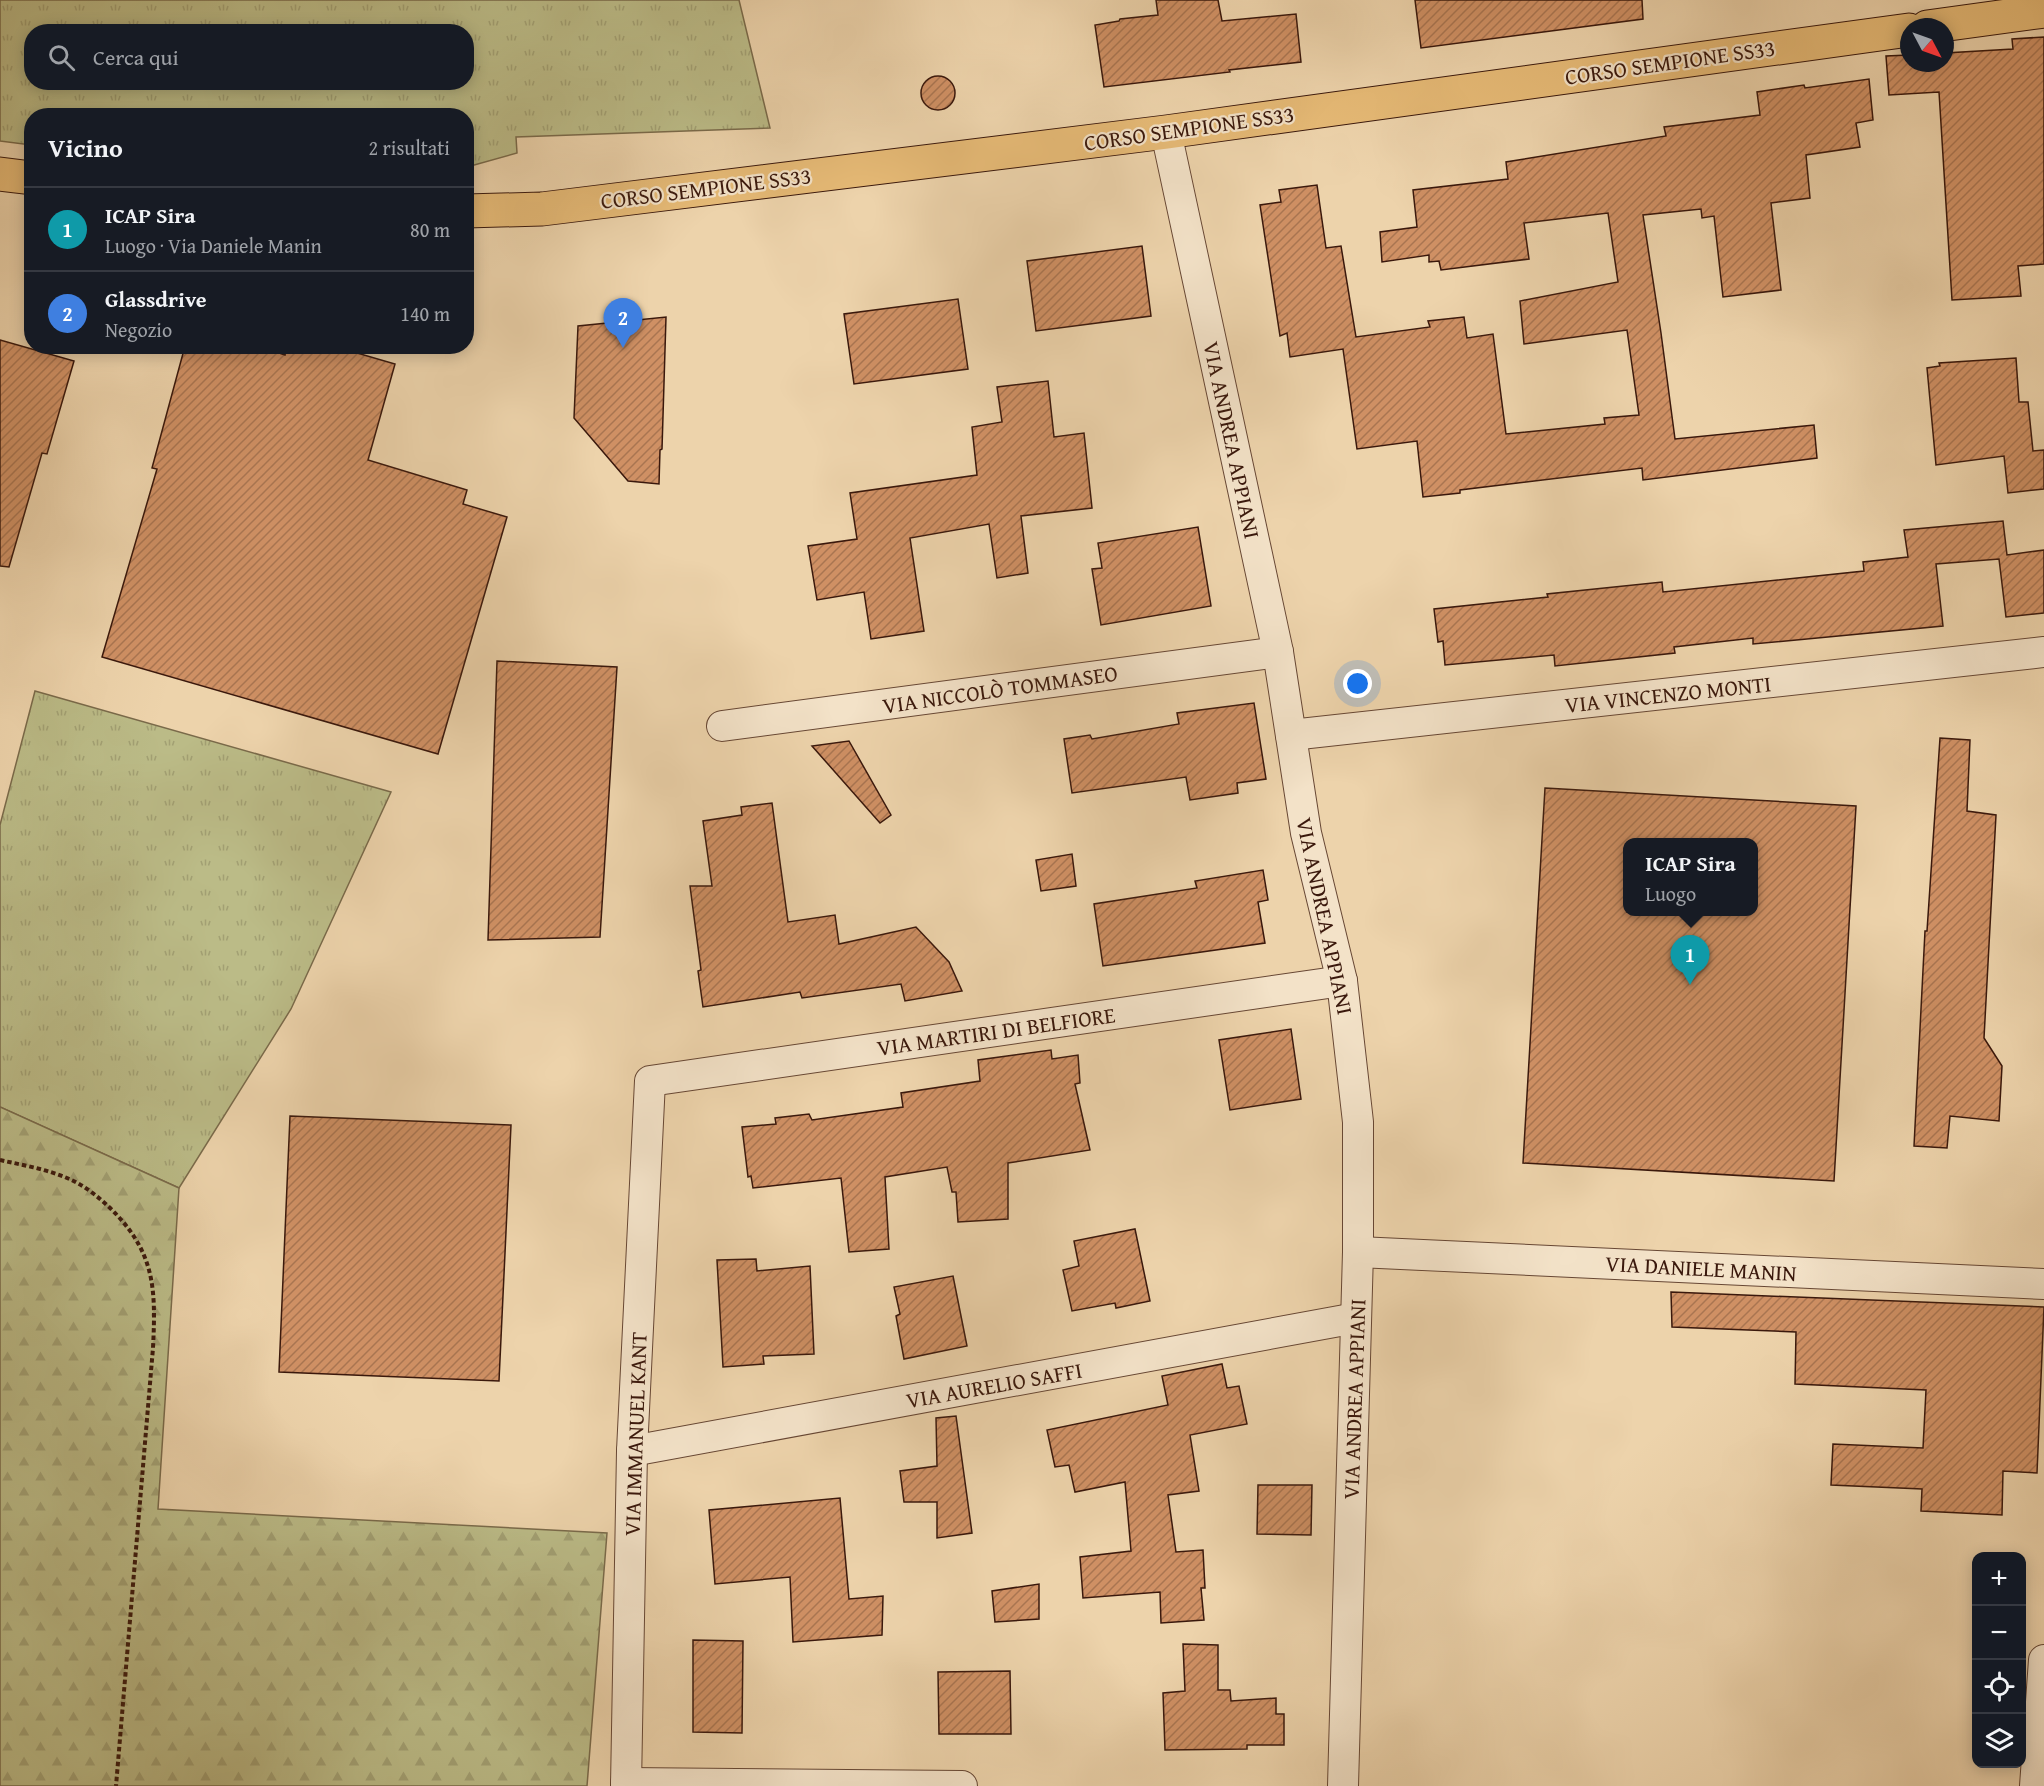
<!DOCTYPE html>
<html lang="it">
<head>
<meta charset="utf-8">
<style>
	:root { --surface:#171b24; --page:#20242c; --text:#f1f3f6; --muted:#9ea1a6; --line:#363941; --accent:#c59692 }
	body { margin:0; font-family:"Gentium Book Plus",serif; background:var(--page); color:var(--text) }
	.controls { position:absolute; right:18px; bottom:18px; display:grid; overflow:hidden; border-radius:12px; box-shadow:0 3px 15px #0003 }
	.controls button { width:54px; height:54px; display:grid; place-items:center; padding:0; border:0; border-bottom:2px solid var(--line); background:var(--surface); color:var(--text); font:30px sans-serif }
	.compass { position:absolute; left:1900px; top:18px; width:54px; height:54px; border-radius:50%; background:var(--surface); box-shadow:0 3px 15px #0003; rotate:131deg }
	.you { position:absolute; left:1358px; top:684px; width:21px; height:21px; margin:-15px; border:4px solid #fff; border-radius:50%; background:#1a73e8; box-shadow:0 0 0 9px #1a73e833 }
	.badge { display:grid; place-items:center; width:39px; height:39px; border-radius:50%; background:var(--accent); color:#fff; font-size:20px; font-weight:700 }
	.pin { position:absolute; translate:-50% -50px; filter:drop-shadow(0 2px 3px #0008) }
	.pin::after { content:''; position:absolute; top:32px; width:21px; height:18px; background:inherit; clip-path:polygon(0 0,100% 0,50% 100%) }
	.popup { position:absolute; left:1623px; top:838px; width:135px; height:78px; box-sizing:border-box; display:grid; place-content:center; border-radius:12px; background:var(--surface); filter:drop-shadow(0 2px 4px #0005); font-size:20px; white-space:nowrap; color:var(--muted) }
	.popup b { font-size:22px; color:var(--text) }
	.popup::after { content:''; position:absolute; left:50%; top:100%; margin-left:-12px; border:12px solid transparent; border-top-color:var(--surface) }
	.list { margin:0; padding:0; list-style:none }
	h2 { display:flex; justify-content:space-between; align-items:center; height:78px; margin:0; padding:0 24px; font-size:26px }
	h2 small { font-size:20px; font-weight:400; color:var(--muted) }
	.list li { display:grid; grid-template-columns:39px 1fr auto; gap:18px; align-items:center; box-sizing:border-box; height:84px; padding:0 24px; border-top:2px solid var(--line) }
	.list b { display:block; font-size:22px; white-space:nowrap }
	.list p { margin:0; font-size:20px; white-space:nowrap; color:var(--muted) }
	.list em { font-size:20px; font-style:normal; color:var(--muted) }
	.icon { flex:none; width:33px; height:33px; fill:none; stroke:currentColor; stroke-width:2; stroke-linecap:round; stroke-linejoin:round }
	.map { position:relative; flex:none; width:2044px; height:1786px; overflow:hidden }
	.search { position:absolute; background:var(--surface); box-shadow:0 3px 15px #0003; left:24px; top:24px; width:450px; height:66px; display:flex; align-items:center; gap:15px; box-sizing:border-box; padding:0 21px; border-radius:24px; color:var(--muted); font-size:22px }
	.panel { position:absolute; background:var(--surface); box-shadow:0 3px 15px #0003; left:24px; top:108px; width:450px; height:246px; border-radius:24px }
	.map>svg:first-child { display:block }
</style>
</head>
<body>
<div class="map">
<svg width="2044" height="1786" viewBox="0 0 2044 1786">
	<defs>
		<pattern id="grass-tufts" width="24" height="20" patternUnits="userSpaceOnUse" patternTransform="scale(1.5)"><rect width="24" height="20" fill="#bbbb87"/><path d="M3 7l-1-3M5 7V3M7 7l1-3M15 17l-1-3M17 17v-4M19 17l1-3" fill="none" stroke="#a2a073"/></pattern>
		<pattern id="forest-firs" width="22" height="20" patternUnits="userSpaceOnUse" patternTransform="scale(1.5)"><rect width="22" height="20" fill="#bbbb87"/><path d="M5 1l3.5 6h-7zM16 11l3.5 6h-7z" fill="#a2a073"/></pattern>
		<pattern id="building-hatch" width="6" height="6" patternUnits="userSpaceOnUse" patternTransform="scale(1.5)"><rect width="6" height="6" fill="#cf9064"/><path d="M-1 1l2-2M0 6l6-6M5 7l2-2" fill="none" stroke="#a97551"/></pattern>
	</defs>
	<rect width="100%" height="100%" fill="#edd3ab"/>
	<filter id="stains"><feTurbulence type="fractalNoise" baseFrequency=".00333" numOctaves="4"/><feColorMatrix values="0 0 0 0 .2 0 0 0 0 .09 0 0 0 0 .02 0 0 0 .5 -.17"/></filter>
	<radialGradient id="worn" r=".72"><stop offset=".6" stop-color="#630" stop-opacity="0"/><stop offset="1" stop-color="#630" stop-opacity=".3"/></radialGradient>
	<g fill="url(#grass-tufts)" stroke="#7a6a4a" stroke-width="1.5" fill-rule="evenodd">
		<path d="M 0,0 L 739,0 L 770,128 L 516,137 L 517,153 L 467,167 L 466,116 L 32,116 L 31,145 L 0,141 ZM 32,32 L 466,32 L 466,82 L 32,82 Z"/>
		<path d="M 35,691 L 391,792 L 291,1009 L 179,1188 L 0,1107 L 0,825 Z"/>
	</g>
	<path fill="url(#forest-firs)" stroke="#7a6a4a" stroke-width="1.5" d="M 0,1107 L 179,1188 L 158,1509 L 607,1533 L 587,1786 L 0,1786 Z"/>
	<g fill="url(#building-hatch)" stroke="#3a180c" stroke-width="1.5" fill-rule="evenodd">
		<path d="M 1156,0 L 1218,0 L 1222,21 L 1296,14 L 1301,62 L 1229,70 L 1230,72 L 1104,87 L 1095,25 L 1119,21 L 1120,19 L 1158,15 Z"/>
		<path d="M 1415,0 L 1642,0 L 1643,19 L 1421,48 Z"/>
		<path d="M 2044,37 L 2044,264 L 2018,266 L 2021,296 L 1952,300 L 1939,92 L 1889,95 L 1886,56 L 1909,55 L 1909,63 L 1945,63 L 1945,53 L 2013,49 L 2012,39 Z"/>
		<circle cx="938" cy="93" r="17"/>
		<path d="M 1869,79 L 1873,120 L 1856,123 L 1860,147 L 1806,155 L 1810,198 L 1771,203 L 1781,290 L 1723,297 L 1714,216 L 1702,218 L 1701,209 L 1643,215 L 1661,333 L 1675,439 L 1814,425 L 1817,458 L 1643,480 L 1642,468 L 1460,490 L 1460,493 L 1423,497 L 1417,441 L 1357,449 L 1343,349 L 1290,357 L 1287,333 L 1280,336 L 1260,205 L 1281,202 L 1279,190 L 1317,185 L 1326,248 L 1341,246 L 1356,337 L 1430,327 L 1428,321 L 1464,317 L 1467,338 L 1493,334 L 1506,434 L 1605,424 L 1604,418 L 1639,415 L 1627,330 L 1524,344 L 1520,301 L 1618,282 L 1608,213 L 1524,223 L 1529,259 L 1441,270 L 1439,261 L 1429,262 L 1429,255 L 1382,262 L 1380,232 L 1417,227 L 1413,190 L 1508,179 L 1506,162 L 1666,136 L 1664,127 L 1760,115 L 1757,92 L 1804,85 L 1805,88 Z"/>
		<path d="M 1142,246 L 1151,316 L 1036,331 L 1027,261 Z"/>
		<path d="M 958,299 L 968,369 L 854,384 L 844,314 Z"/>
		<path d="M 666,317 L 662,449 L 660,450 L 659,484 L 628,481 L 574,418 L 578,326 Z"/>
		<path d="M 0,340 L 74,361 L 47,454 L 42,453 L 9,567 L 0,566 Z"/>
		<path d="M 185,346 L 258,346 L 285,355 L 287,346 L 333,346 L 395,364 L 368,460 L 467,490 L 463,504 L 507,517 L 438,754 L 102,657 L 157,469 L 152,468 Z"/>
		<path d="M 2016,358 L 2019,402 L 2028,402 L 2033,451 L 2044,450 L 2044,489 L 2008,493 L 2004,456 L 1936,465 L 1927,368 L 1940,366 L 1939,363 Z"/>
		<path d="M 1048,381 L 1054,437 L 1084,433 L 1092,508 L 1021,516 L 1028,573 L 997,578 L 989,524 L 910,538 L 924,631 L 871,639 L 864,592 L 817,600 L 808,546 L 857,539 L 850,493 L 977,475 L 972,427 L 1002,422 L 997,387 Z"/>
		<path d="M 2003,521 L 2007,555 L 2044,550 L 2044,613 L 2006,617 L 1999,559 L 1936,564 L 1943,626 L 1753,644 L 1753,638 L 1674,647 L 1675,653 L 1555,666 L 1554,655 L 1445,665 L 1443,641 L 1438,642 L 1434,609 L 1548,597 L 1547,594 L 1662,582 L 1663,592 L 1864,571 L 1863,562 L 1908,557 L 1904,530 Z"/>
		<path d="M 1198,527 L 1211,606 L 1101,625 L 1092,569 L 1102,568 L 1098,543 Z"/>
		<path d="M 497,661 L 617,667 L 600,937 L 488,940 Z"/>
		<path d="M 1254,703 L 1266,779 L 1237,783 L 1238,793 L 1190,800 L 1186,777 L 1072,793 L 1064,739 L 1090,735 L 1092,739 L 1179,724 L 1177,713 Z"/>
		<path d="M 1940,738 L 1970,740 L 1967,811 L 1996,815 L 1984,1038 L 2002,1066 L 1999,1121 L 1950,1116 L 1947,1148 L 1914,1146 L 1925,931 L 1927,931 Z"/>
		<path d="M 849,741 L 891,815 L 880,823 L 812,746 Z"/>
		<path d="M 1545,788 L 1856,806 L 1834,1181 L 1523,1163 ZM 1627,843 L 1753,843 L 1753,912 L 1627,912 Z"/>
		<path d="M 772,803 L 788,922 L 835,915 L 839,944 L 916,927 L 949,962 L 962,991 L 905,1001 L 901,984 L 802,998 L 800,992 L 703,1007 L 698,971 L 701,970 L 690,886 L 712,886 L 703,821 L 742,815 L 741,807 Z"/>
		<path d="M 1072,854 L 1076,886 L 1041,891 L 1036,860 Z"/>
		<path d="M 1263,870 L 1268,900 L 1258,902 L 1265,943 L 1103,966 L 1094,904 L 1197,888 L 1195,881 Z"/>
		<path d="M 1291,1029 L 1301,1099 L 1230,1110 L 1219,1040 Z"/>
		<path d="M 1051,1050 L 1052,1059 L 1078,1055 L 1080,1083 L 1075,1084 L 1090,1150 L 1008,1163 L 1008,1219 L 958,1222 L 956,1192 L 952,1192 L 947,1167 L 885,1177 L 889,1249 L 849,1252 L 841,1178 L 753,1188 L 751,1176 L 748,1177 L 742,1127 L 776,1124 L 775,1118 L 809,1114 L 812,1120 L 903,1107 L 901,1093 L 980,1081 L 978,1060 Z"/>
		<path d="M 290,1116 L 511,1125 L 499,1381 L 279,1372 Z"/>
		<path d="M 1135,1229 L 1150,1301 L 1116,1308 L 1115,1303 L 1072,1311 L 1063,1270 L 1079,1266 L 1074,1241 Z"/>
		<path d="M 756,1259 L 757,1271 L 810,1266 L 814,1354 L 763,1356 L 764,1364 L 723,1367 L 717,1260 Z"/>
		<path d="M 953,1276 L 967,1346 L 904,1359 L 896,1316 L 900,1314 L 894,1287 Z"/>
		<path d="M 1671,1292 L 2044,1307 L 2037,1473 L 2003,1471 L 2002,1515 L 1921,1511 L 1922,1489 L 1831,1485 L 1833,1444 L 1923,1448 L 1926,1390 L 1795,1384 L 1796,1332 L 1672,1327 Z"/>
		<path d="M 1222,1364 L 1227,1388 L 1239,1386 L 1247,1424 L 1190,1435 L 1199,1491 L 1168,1495 L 1176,1552 L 1203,1550 L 1205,1588 L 1201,1588 L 1204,1620 L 1161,1623 L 1160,1592 L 1083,1598 L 1080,1557 L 1131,1551 L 1125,1482 L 1075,1492 L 1069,1465 L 1055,1467 L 1047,1430 L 1168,1405 L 1162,1376 Z"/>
		<path d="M 956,1416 L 972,1533 L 937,1538 L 937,1502 L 904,1502 L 900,1471 L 937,1466 L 936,1418 Z"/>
		<path d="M 1258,1485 L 1312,1485 L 1311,1535 L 1257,1534 Z"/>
		<path d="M 840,1498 L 849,1599 L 883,1596 L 882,1635 L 793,1642 L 790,1577 L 715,1584 L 709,1510 Z"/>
		<path d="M 1039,1584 L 1039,1619 L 995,1622 L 992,1591 Z"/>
		<path d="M 693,1640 L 743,1641 L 742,1733 L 693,1732 Z"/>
		<path d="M 1183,1644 L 1218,1645 L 1218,1690 L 1230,1690 L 1231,1701 L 1276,1698 L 1276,1714 L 1284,1714 L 1284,1745 L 1247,1745 L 1247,1749 L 1165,1750 L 1163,1693 L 1185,1691 Z"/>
		<path d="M 1010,1671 L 1011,1734 L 939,1734 L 938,1672 Z"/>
	</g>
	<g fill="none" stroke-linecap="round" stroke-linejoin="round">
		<g stroke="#674734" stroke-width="32">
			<g id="street">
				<path d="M 1166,132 L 1278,652 L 1306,833 L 1342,981 L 1358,1122 L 1358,1252 L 1343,1786"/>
				<path d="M 722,726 L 1278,652"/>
				<path d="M 1291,735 L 2044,652"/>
				<path d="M 1358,1252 L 2044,1284"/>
				<path d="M 632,1451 L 1356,1318"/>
				<path d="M 626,1783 L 962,1786"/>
				<path d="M 626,1786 L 632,1451 L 650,1081 L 1342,981"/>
				<path d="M 2035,1786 L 2044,1660"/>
			</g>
		</g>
		<g stroke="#3a180c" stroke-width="35">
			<g id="primary">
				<path d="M 1927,27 L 2044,11"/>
				<path d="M 0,174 L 32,178"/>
				<path d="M 466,211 L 542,209 L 1166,132 L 1909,30"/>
			</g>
		</g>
		<path stroke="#3a180c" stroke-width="4" stroke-dasharray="4.5 3" stroke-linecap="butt" d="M 0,1160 C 22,1165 46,1169 67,1178 C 82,1184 96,1195 108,1206 C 155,1251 156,1287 153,1348 L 116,1786"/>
		<use href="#street" stroke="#f3e2c8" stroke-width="30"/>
		<use href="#primary" stroke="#e6ba76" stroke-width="33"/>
	</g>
	<g text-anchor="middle" stroke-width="4.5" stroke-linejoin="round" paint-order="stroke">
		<g font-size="22" fill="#3a180c" stroke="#f3e2c8">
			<text transform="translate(1670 62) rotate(-8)" y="8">CORSO SEMPIONE SS33</text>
			<text transform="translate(1189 128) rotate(-8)" y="8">CORSO SEMPIONE SS33</text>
			<text transform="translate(706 188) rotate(-7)" y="8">CORSO SEMPIONE SS33</text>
			<text transform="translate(1232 440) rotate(78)" y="8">VIA ANDREA APPIANI</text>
			<text transform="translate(1000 689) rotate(-8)" y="8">VIA NICCOLÒ TOMMASEO</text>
			<text transform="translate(1668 694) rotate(-6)" y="8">VIA VINCENZO MONTI</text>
			<text transform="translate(1325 916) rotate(78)" y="8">VIA ANDREA APPIANI</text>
			<text transform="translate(996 1031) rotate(-8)" y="8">VIA MARTIRI DI BELFIORE</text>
			<text transform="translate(1701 1268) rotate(3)" y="8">VIA DANIELE MANIN</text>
			<text transform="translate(994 1385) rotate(-10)" y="8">VIA AURELIO SAFFI</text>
			<text transform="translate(1354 1399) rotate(-88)" y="8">VIA ANDREA APPIANI</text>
			<text transform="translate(635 1434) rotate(-88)" y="8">VIA IMMANUEL KANT</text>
		</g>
	</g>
	<rect width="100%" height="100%" filter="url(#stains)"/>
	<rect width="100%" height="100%" fill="url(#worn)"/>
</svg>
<div class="controls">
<button>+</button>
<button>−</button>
<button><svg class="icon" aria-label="locate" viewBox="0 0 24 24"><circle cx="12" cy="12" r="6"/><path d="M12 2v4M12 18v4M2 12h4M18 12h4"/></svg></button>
<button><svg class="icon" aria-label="layers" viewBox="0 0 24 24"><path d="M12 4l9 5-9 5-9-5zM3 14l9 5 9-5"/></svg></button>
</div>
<svg class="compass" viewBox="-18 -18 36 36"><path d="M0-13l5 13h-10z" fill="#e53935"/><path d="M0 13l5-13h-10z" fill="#9ea1a6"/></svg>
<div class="you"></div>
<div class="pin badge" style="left:1690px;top:985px;background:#0f9aa8">1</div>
<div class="popup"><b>ICAP Sira</b>Luogo</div>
<div class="pin badge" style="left:623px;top:348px;background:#3f7fe0">2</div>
<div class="search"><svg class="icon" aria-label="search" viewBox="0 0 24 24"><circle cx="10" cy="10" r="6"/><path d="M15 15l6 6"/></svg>Cerca qui</div>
<section class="panel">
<h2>Vicino<small>2 risultati</small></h2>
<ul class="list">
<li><span class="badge" style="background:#0f9aa8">1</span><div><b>ICAP Sira</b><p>Luogo · Via Daniele Manin</p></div><em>80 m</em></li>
<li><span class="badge" style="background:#3f7fe0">2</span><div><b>Glassdrive</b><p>Negozio</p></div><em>140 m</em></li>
</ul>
</section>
</div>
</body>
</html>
